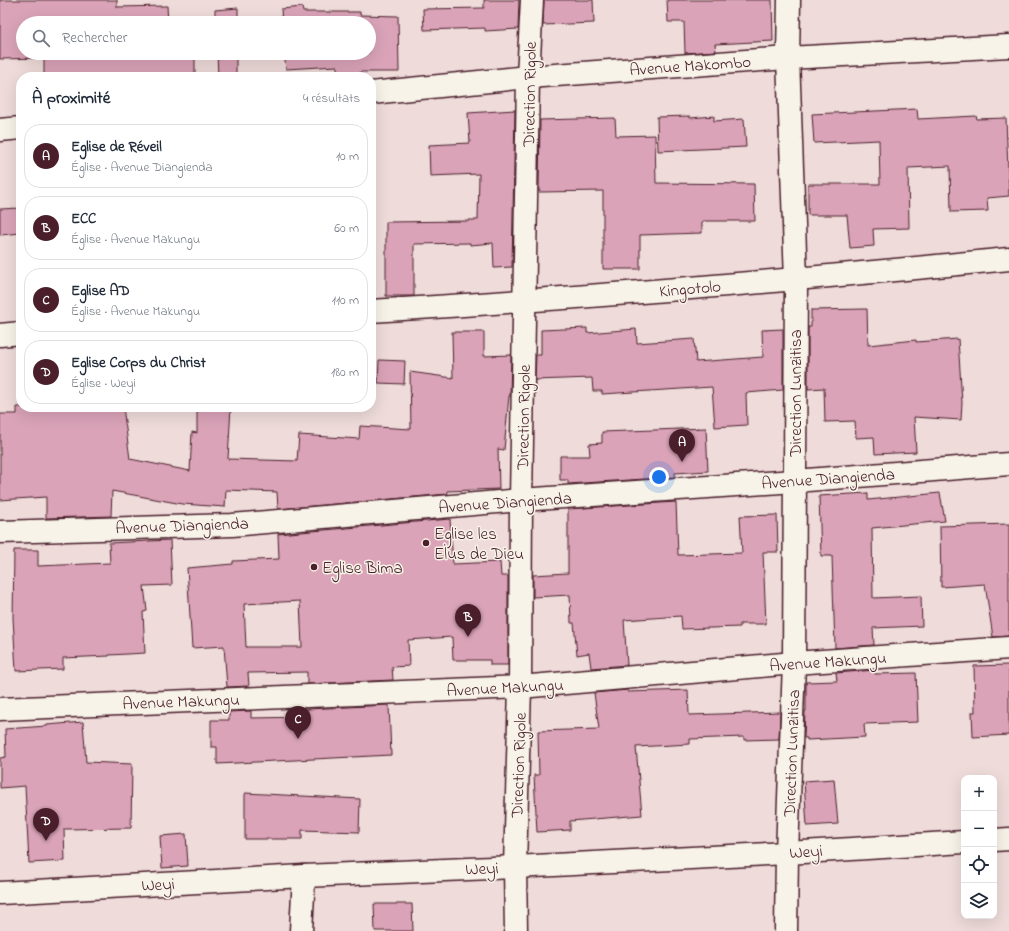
<!DOCTYPE html>
<html lang="fr">
<head>
<meta charset="utf-8">
<style>
	:root { --surface:#fff; --page:#f2f2f3; --text:#1f2937; --muted:#747a83; --line:#e0e1e3; --accent:#4a1f2b }
	body { margin:0; font-family:"Indie Flower",sans-serif; background:var(--page); color:var(--text) }
	.controls { position:absolute; right:12px; bottom:12px; display:grid; overflow:hidden; border-radius:8px; box-shadow:0 4px 16px #0002 }
	.controls button { width:36px; height:36px; display:grid; place-items:center; padding:0; border:0; border-bottom:1px solid var(--line); background:var(--surface); color:var(--text); font:20px sans-serif }
	.you { position:absolute; left:659px; top:477px; width:14px; height:14px; margin:-10px; border:3px solid #fff; border-radius:50%; background:#1a73e8; box-shadow:0 0 0 6px #1a73e833 }
	.badge { display:grid; place-items:center; width:26px; height:26px; border-radius:50%; background:var(--accent); color:#fff; font-size:13px; font-weight:700 }
	.pin { position:absolute; translate:-50% -33px; filter:drop-shadow(0 1px 2px #0008) }
	.pin::after { content:''; position:absolute; top:21px; width:14px; height:12px; background:inherit; clip-path:polygon(0 0,100% 0,50% 100%) }
	.list { margin:0; padding:0; list-style:none }
	h2 { display:flex; justify-content:space-between; align-items:center; height:52px; margin:0; padding:0 16px; font-size:17px }
	h2 small { font-size:13px; font-weight:400; color:var(--muted) }
	.list li { display:grid; grid-template-columns:26px 1fr auto; gap:12px; align-items:center; box-sizing:border-box; height:64px; margin:0 8px 8px; padding:0 8px; border:1px solid var(--line); border-radius:16px }
	.list b { display:block; font-size:15px; white-space:nowrap }
	.list p { margin:0; font-size:13px; white-space:nowrap; color:var(--muted) }
	.list em { font-size:13px; font-style:normal; color:var(--muted) }
	.icon { flex:none; width:22px; height:22px; fill:none; stroke:currentColor; stroke-width:2; stroke-linecap:round; stroke-linejoin:round }
	.map { position:relative; flex:none; width:1009px; height:931px; overflow:hidden }
	.search { position:absolute; background:var(--surface); box-shadow:0 4px 16px #0002; left:16px; top:16px; width:360px; height:44px; display:flex; align-items:center; gap:10px; box-sizing:border-box; padding:0 14px; border-radius:22px; color:var(--muted); font-size:15px }
	.panel { position:absolute; background:var(--surface); box-shadow:0 4px 16px #0002; left:16px; top:72px; width:360px; height:340px; border-radius:16px }
	.map>svg:first-child { display:block }
</style>
</head>
<body>
<div class="map">
<svg width="1009" height="931" viewBox="0 0 1009 931">
	<rect width="100%" height="100%" fill="#eedbda"/>
	<filter id="ink" filterUnits="userSpaceOnUse"><feTurbulence type="fractalNoise" baseFrequency=".025" numOctaves="2"/><feDisplacementMap in="SourceGraphic" scale="8" xChannelSelector="R" yChannelSelector="G"/><feConvolveMatrix kernelMatrix="1 2 1 2 8 2 1 2 1" color-interpolation-filters="sRGB"/></filter>
	<g filter="url(#ink)">
		<g fill="#daa3b8" stroke="#4a1f2b" fill-rule="evenodd">
			<path d="M 0,0 L 117,0 L 117,7 L 167,6 L 168,23 L 23,23 L 23,53 L 195,53 L 195,77 L 44,77 L 44,58 L 0,59 Z"/>
			<path d="M 484,0 L 519,0 L 518,29 L 485,31 L 485,28 L 424,30 L 423,9 L 484,8 Z"/>
			<path d="M 544,0 L 593,0 L 594,23 L 543,25 Z"/>
			<path d="M 667,0 L 772,0 L 773,41 L 715,44 L 716,51 L 685,53 L 684,22 L 668,22 Z"/>
			<path d="M 302,7 L 303,12 L 360,12 L 360,15 L 398,16 L 399,72 L 360,72 L 360,77 L 337,77 L 337,66 L 286,69 L 284,53 L 369,53 L 369,23 L 282,23 L 281,9 Z"/>
			<path d="M 238,8 L 238,23 L 215,23 L 215,10 Z"/>
			<path d="M 217,53 L 236,53 L 236,77 L 218,77 Z"/>
			<path d="M 917,109 L 918,119 L 976,116 L 977,119 L 1006,118 L 1009,196 L 987,198 L 988,211 L 951,212 L 950,166 L 908,168 L 909,228 L 873,229 L 874,246 L 850,248 L 847,215 L 808,215 L 808,184 L 880,184 L 879,140 L 814,143 L 812,114 Z"/>
			<path d="M 515,110 L 512,267 L 494,268 L 493,243 L 470,245 L 470,243 L 414,244 L 414,296 L 386,296 L 386,222 L 469,221 L 469,220 L 478,220 L 479,174 L 430,176 L 429,145 L 470,143 L 468,113 Z"/>
			<path d="M 690,116 L 690,118 L 714,116 L 714,121 L 744,119 L 746,147 L 658,151 L 657,117 Z"/>
			<path d="M 615,118 L 616,136 L 655,135 L 656,183 L 754,184 L 755,221 L 702,221 L 702,233 L 640,235 L 640,269 L 603,269 L 603,191 L 539,192 L 540,120 Z"/>
			<path d="M 21,208 L 21,233 L 0,235 L 0,209 Z"/>
			<path d="M 867,309 L 868,345 L 916,340 L 916,342 L 958,339 L 962,402 L 961,420 L 914,417 L 916,452 L 875,454 L 874,437 L 856,438 L 855,421 L 825,422 L 824,388 L 808,389 L 808,327 L 811,327 L 811,310 Z"/>
			<path d="M 587,328 L 587,333 L 636,329 L 637,343 L 694,339 L 696,362 L 763,357 L 762,330 L 783,329 L 783,390 L 746,393 L 747,425 L 715,427 L 712,387 L 602,394 L 602,391 L 593,391 L 592,378 L 535,380 L 536,355 L 541,355 L 541,330 Z"/>
			<path d="M 452,332 L 484,332 L 484,356 L 511,355 L 510,396 L 509,396 L 504,450 L 498,449 L 499,489 L 447,491 L 448,494 L 278,509 L 277,492 L 226,490 L 225,507 L 182,504 L 112,491 L 111,516 L 46,518 L 46,497 L 0,500 L 0,414 L 17,414 L 17,407 L 123,407 L 130,459 L 190,471 L 192,432 L 197,433 L 197,407 L 231,407 L 228,459 L 297,461 L 299,435 L 359,439 L 360,426 L 411,429 L 410,372 L 453,378 Z"/>
			<path d="M 379,360 L 405,361 L 404,384 L 378,383 Z"/>
			<path d="M 706,428 L 708,471 L 675,473 L 675,477 L 568,484 L 568,480 L 560,480 L 560,456 L 590,456 L 589,444 L 602,443 L 602,432 Z"/>
			<path d="M 868,493 L 868,500 L 940,493 L 945,521 L 872,528 L 873,598 L 921,596 L 922,626 L 873,628 L 874,645 L 835,648 L 832,556 L 821,556 L 819,496 Z"/>
			<path d="M 676,502 L 678,555 L 742,553 L 740,516 L 777,515 L 778,552 L 763,552 L 766,624 L 740,624 L 740,627 L 682,629 L 681,616 L 624,620 L 627,665 L 591,668 L 589,653 L 577,655 L 574,623 L 571,623 L 570,595 L 533,597 L 533,575 L 568,573 L 568,509 Z"/>
			<path d="M 450,519 L 453,564 L 500,562 L 501,576 L 508,576 L 508,665 L 490,665 L 490,660 L 453,660 L 452,637 L 408,640 L 409,666 L 392,667 L 393,680 L 307,684 L 307,672 L 248,673 L 249,686 L 227,687 L 224,646 L 192,648 L 187,568 L 233,564 L 233,561 L 279,559 L 278,534 ZM 300,601 L 302,647 L 246,647 L 244,604 Z"/>
			<path d="M 1009,524 L 1009,636 L 993,637 L 985,584 L 941,587 L 940,526 Z"/>
			<path d="M 170,540 L 172,585 L 144,586 L 147,611 L 143,612 L 145,653 L 109,655 L 109,656 L 63,658 L 63,669 L 16,671 L 13,618 L 14,550 L 38,550 L 38,566 L 110,563 L 109,543 Z"/>
			<path d="M 1009,665 L 1009,735 L 973,737 L 972,712 L 975,712 L 974,666 Z"/>
			<path d="M 875,670 L 875,674 L 916,673 L 918,722 L 864,724 L 865,737 L 807,740 L 807,738 L 804,738 L 805,711 L 806,711 L 806,682 L 837,681 L 836,673 Z"/>
			<path d="M 628,690 L 628,692 L 688,690 L 689,715 L 780,712 L 779,739 L 744,740 L 744,737 L 690,739 L 690,744 L 636,747 L 642,815 L 570,821 L 570,830 L 537,832 L 534,775 L 539,775 L 538,731 L 599,729 L 594,693 Z"/>
			<path d="M 389,705 L 391,755 L 217,764 L 217,747 L 211,747 L 211,720 L 229,720 L 229,712 L 251,711 L 251,718 L 307,717 L 307,709 Z"/>
			<path d="M 83,722 L 86,762 L 132,764 L 131,828 L 64,829 L 65,861 L 29,863 L 25,786 L 0,788 L 0,758 L 6,757 L 5,729 L 47,726 L 47,725 Z"/>
			<path d="M 834,779 L 838,824 L 807,826 L 804,781 Z"/>
			<path d="M 245,793 L 360,799 L 359,832 L 302,830 L 302,839 L 245,839 Z"/>
			<path d="M 186,834 L 188,866 L 162,868 L 160,836 Z"/>
			<path d="M 374,904 L 412,904 L 413,931 L 375,931 Z"/>
		</g>
		<g fill="none" stroke-linecap="round" stroke-linejoin="round">
			<g stroke="#4a1f2b" stroke-width="25">
				<g id="street">
					<path d="M 371,93 L 528,77 L 788,58 L 1009,46"/>
					<path d="M 0,130 L 21,128"/>
					<path d="M 371,311 C 584,298 797,280 1009,259"/>
					<path d="M 0,335 L 21,333"/>
					<path d="M 0,532 L 232,525 L 521,500 L 795,481 L 1009,464"/>
					<path d="M 0,709 L 520,687 L 794,663 L 1009,648"/>
					<path d="M 994,840 L 1009,839"/>
					<path d="M 0,893 L 304,876 L 515,867 L 787,853 L 964,842"/>
					<path d="M 301,931 L 304,876"/>
					<path d="M 516,931 L 515,867 L 520,687 L 521,500 L 528,77 L 532,0"/>
					<path d="M 786,931 L 787,853 L 794,663 L 796,280 L 788,58 L 789,0"/>
				</g>
			</g>
			<use href="#street" stroke="#f7f3e8" stroke-width="22"/>
		</g>
	</g>
	<g fill="#4a1f2b" stroke="#f7f3e8" stroke-width="1.5">
		<circle cx="426" cy="543" r="4"/>
		<circle cx="314" cy="567" r="4"/>
	</g>
	<g text-anchor="middle" stroke-width="3" stroke-linejoin="round" paint-order="stroke">
		<g font-size="17" fill="#4a1f2b" stroke="#f7f3e8">
			<text transform="translate(690 65) rotate(-4)" y="6">Avenue Makombo</text>
			<text transform="translate(529 94) rotate(-89)" y="6">Direction Rigole</text>
			<text transform="translate(690 288) rotate(-5)" y="6">Kingotolo</text>
			<text transform="translate(795 393) rotate(-90)" y="6">Direction Lunzitisa</text>
			<text transform="translate(523 417) rotate(-89)" y="6">Direction Rigole</text>
			<text transform="translate(828 478) rotate(-4)" y="6">Avenue Diangienda</text>
			<text transform="translate(505 502) rotate(-4)" y="6">Avenue Diangienda</text>
			<text transform="translate(182 525) rotate(-2)" y="6">Avenue Diangienda</text>
			<text transform="translate(828 661) rotate(-4)" y="6">Avenue Makungu</text>
			<text transform="translate(505 687) rotate(-3)" y="6">Avenue Makungu</text>
			<text transform="translate(181 701) rotate(-2)" y="6">Avenue Makungu</text>
			<text transform="translate(791 753) rotate(-88)" y="6">Direction Lunzitisa</text>
			<text transform="translate(518 765) rotate(-88)" y="6">Direction Rigole</text>
			<text transform="translate(806 851) rotate(-4)" y="6">Weyi</text>
			<text transform="translate(482 868) rotate(-2)" y="6">Weyi</text>
			<text transform="translate(158 884) rotate(-3)" y="6">Weyi</text>
		</g>
		<g font-size="17" fill="#4a1f2b" stroke="#f7f3e8" text-anchor="start">
			<text x="434" y="539">Eglise les<tspan x="434" dy="20">Elus de Dieu</tspan></text>
			<text x="322" y="573">Eglise Bima</text>
		</g>
	</g>
</svg>
<div class="controls">
<button>+</button>
<button>−</button>
<button><svg class="icon" aria-label="locate" viewBox="0 0 24 24"><circle cx="12" cy="12" r="6"/><path d="M12 2v4M12 18v4M2 12h4M18 12h4"/></svg></button>
<button><svg class="icon" aria-label="layers" viewBox="0 0 24 24"><path d="M12 4l9 5-9 5-9-5zM3 14l9 5 9-5"/></svg></button>
</div>
<div class="you"></div>
<div class="pin badge" style="left:682px;top:462px">A</div>
<div class="pin badge" style="left:468px;top:637px">B</div>
<div class="pin badge" style="left:298px;top:739px">C</div>
<div class="pin badge" style="left:46px;top:841px">D</div>
<div class="search"><svg class="icon" aria-label="search" viewBox="0 0 24 24"><circle cx="10" cy="10" r="6"/><path d="M15 15l6 6"/></svg>Rechercher</div>
<section class="panel">
<h2>À proximité<small>4 résultats</small></h2>
<ul class="list">
<li><span class="badge">A</span><div><b>Eglise de Réveil</b><p>Église · Avenue Diangienda</p></div><em>10 m</em></li>
<li><span class="badge">B</span><div><b>ECC</b><p>Église · Avenue Makungu</p></div><em>60 m</em></li>
<li><span class="badge">C</span><div><b>Eglise AD</b><p>Église · Avenue Makungu</p></div><em>110 m</em></li>
<li><span class="badge">D</span><div><b>Eglise Corps du Christ</b><p>Église · Weyi</p></div><em>180 m</em></li>
</ul>
</section>
</div>
</body>
</html>
